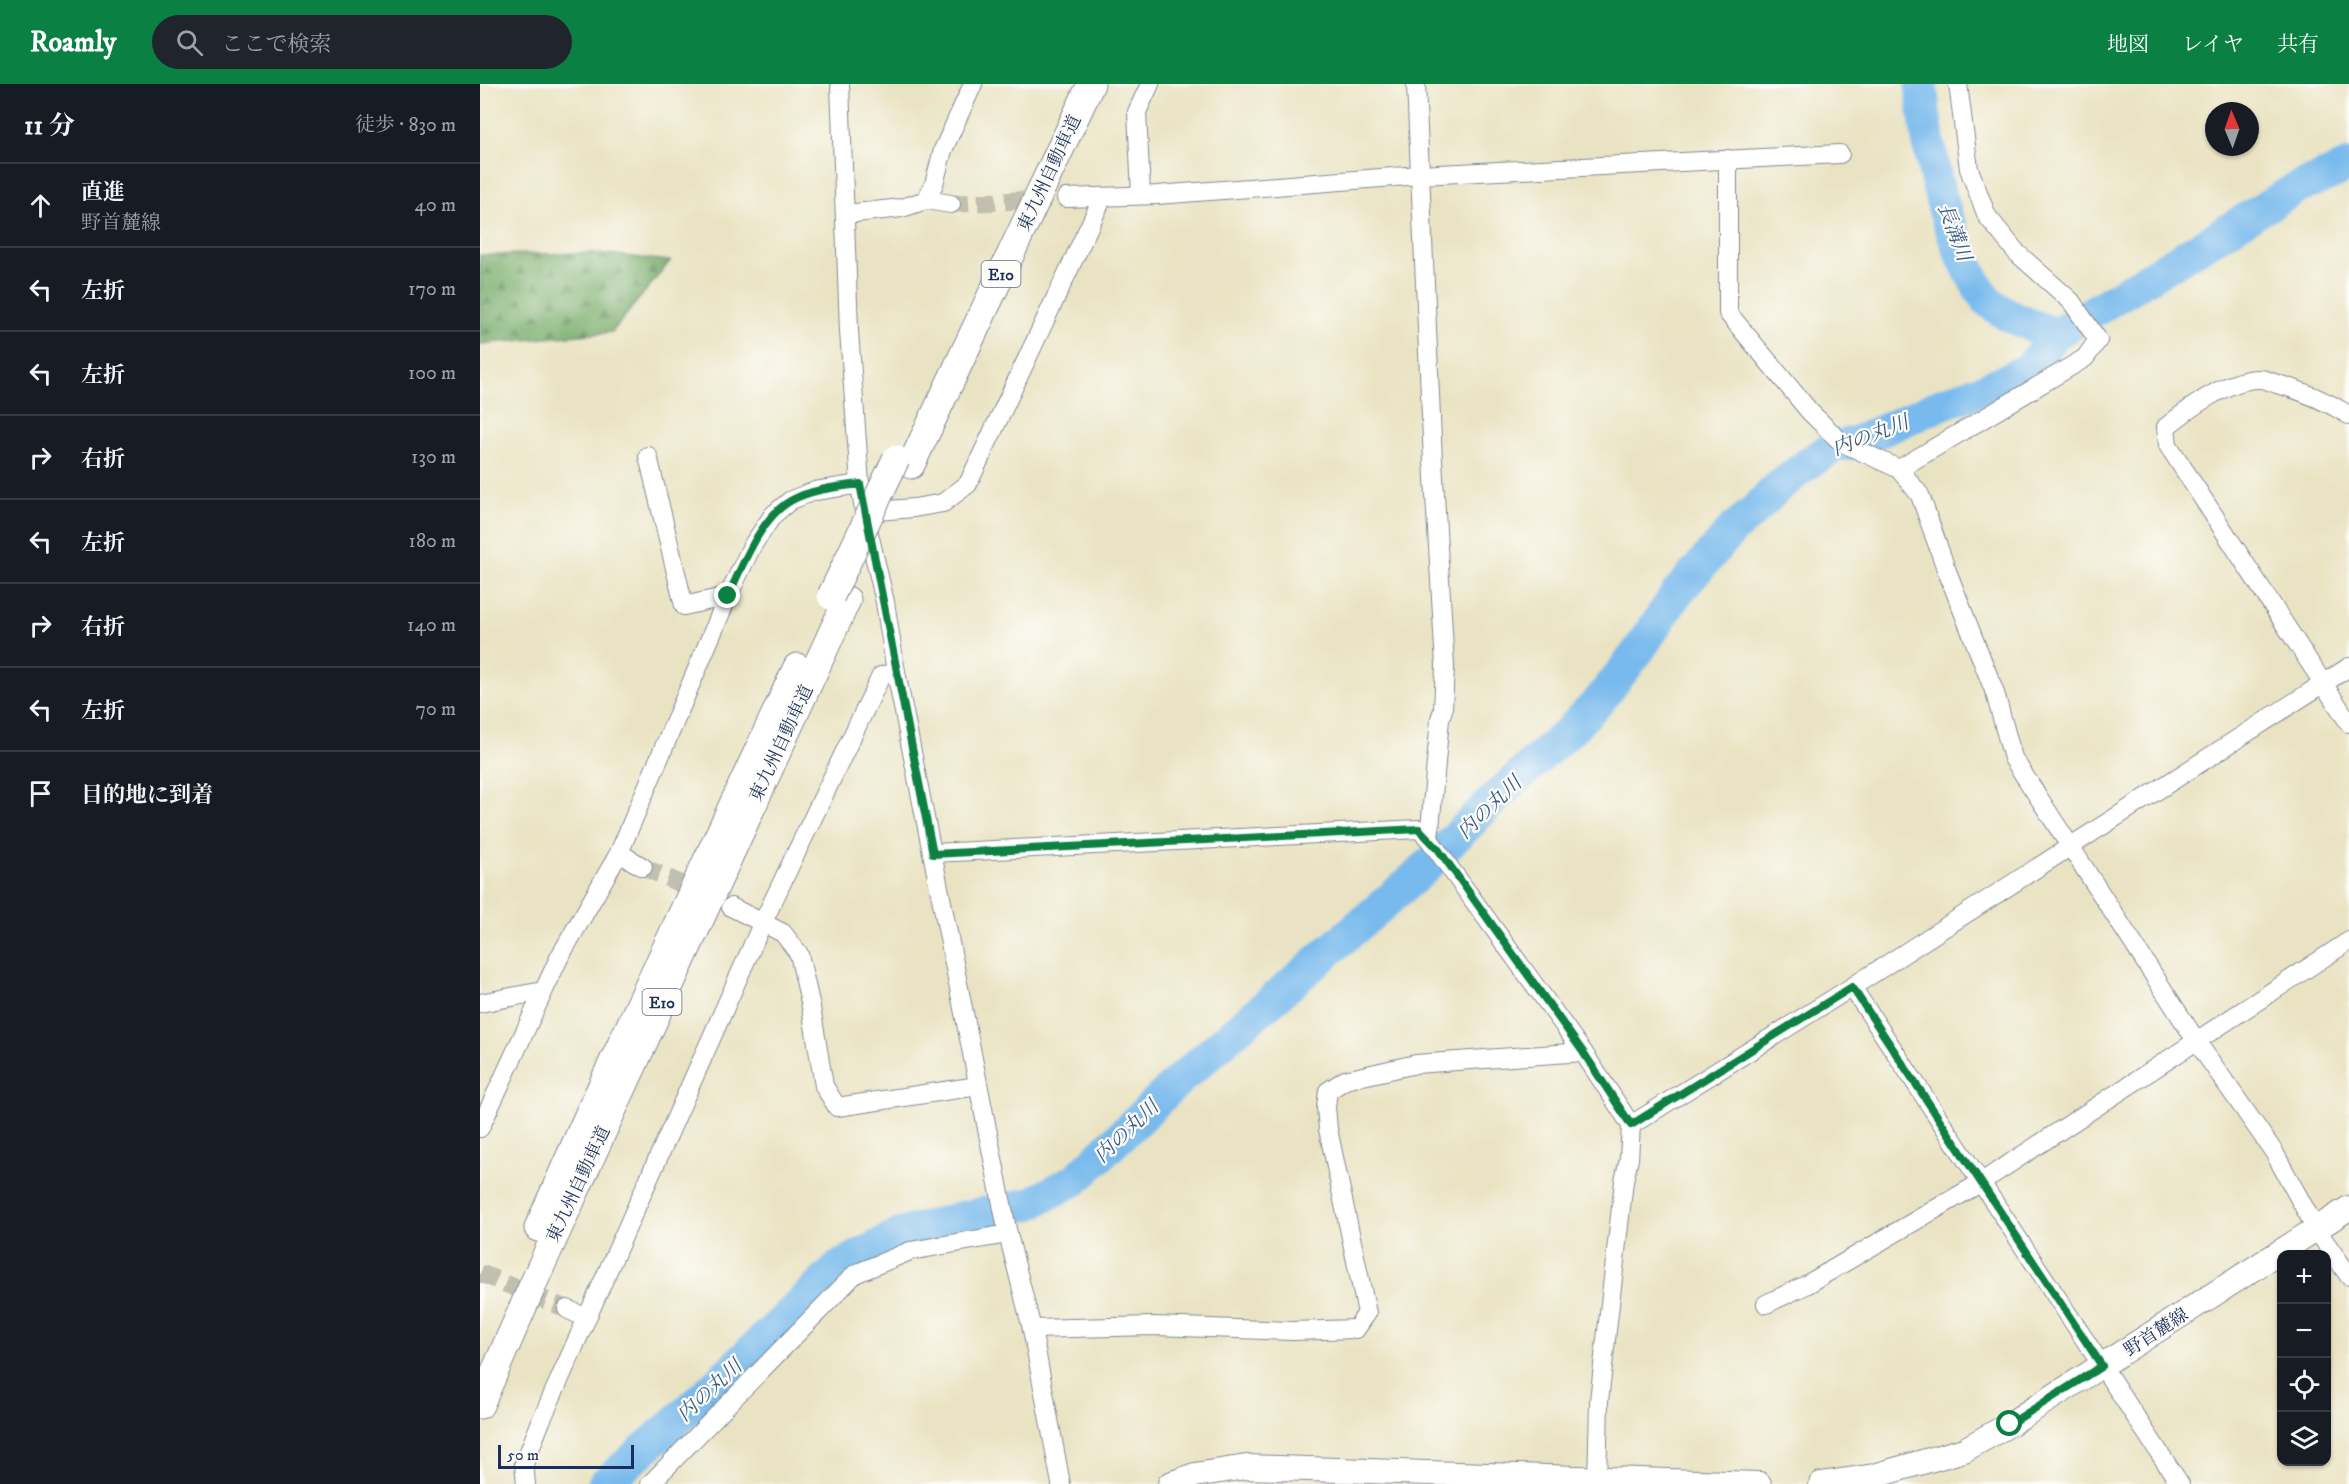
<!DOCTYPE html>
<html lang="ja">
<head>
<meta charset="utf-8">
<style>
	:root { --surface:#171b24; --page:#20242c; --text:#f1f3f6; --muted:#9ea1a6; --line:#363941; --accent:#0b8043 }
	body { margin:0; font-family:"IM FELL DW Pica","Noto Serif JP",serif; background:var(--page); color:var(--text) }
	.controls { position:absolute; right:18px; bottom:18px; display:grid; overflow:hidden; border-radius:12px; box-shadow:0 2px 4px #0004 }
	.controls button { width:54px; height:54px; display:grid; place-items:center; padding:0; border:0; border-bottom:2px solid var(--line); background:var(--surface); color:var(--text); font:30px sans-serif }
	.compass { position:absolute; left:1725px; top:18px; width:54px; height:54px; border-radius:50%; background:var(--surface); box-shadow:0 2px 4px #0004; rotate:358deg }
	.scale { position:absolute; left:18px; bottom:15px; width:136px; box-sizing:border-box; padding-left:6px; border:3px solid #1b2f5e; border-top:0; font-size:16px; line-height:21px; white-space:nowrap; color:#1b2f5e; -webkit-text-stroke:4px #fdfcf7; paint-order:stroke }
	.stop { position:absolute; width:18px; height:18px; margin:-14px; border:4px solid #0b8043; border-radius:50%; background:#fff }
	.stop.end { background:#0b8043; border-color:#fff; box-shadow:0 2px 6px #0008 }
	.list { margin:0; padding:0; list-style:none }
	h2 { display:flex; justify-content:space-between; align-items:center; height:78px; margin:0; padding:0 24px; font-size:26px }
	h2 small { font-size:20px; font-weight:400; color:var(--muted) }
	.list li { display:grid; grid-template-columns:39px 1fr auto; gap:18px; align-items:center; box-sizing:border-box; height:84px; padding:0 24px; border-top:2px solid var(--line) }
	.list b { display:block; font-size:22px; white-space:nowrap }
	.list p { margin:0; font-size:20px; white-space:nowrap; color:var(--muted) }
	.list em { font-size:20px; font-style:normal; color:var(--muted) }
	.icon { flex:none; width:33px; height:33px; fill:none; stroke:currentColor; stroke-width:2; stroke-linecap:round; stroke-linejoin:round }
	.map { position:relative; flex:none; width:1869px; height:1400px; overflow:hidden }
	header { display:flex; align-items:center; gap:36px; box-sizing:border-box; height:84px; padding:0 30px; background:var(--accent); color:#fff }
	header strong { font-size:28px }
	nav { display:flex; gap:33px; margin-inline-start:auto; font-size:21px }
	.search { width:420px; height:54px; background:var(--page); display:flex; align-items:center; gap:15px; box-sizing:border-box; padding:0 21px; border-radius:33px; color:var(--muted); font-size:22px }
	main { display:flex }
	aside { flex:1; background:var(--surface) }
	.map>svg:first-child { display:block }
</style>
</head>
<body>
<header>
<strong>Roamly</strong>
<div class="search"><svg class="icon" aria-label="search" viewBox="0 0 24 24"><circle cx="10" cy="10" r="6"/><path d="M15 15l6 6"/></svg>ここで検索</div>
<nav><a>地図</a><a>レイヤ</a><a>共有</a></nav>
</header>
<main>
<aside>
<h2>11 分<small>徒歩 · 830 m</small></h2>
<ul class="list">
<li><svg class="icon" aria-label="ahead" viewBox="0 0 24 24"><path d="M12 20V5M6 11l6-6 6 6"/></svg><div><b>直進</b><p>野首麓線</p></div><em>40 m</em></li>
<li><svg class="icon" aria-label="left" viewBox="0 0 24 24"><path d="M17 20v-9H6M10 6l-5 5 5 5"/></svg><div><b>左折</b></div><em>170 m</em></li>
<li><svg class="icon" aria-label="left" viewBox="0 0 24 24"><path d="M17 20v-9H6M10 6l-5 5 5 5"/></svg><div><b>左折</b></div><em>100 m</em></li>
<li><svg class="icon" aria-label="right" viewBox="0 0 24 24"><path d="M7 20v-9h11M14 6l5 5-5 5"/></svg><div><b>右折</b></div><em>130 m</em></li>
<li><svg class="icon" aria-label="left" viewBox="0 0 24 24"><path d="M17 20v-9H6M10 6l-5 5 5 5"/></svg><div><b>左折</b></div><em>180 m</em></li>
<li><svg class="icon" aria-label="right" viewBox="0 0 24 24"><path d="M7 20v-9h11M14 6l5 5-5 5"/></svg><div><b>右折</b></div><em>140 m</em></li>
<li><svg class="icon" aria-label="left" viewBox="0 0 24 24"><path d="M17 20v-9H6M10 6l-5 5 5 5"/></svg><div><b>左折</b></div><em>70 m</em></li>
<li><svg class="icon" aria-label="arrive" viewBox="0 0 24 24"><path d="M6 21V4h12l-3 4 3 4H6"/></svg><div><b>目的地に到着</b></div></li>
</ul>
</aside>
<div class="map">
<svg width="1869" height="1400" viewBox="0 0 1869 1400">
	<defs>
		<pattern id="forest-firs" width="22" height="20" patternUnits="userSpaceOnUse" patternTransform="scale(1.5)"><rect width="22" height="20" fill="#74aa67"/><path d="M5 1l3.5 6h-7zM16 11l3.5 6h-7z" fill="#5e8b58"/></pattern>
	</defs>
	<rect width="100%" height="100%" fill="#fdfcf7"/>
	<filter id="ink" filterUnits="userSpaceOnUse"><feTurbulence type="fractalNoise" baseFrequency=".0167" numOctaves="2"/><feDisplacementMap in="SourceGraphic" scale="12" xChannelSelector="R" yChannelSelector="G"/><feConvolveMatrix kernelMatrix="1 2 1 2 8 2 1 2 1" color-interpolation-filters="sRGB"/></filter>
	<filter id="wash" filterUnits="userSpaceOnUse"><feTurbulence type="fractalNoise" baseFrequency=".008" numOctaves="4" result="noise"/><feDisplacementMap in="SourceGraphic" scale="24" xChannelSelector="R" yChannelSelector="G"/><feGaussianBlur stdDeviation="1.35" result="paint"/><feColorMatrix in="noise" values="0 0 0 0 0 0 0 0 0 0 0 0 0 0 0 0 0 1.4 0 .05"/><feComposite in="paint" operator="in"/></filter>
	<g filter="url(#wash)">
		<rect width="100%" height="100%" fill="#eae3c3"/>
		<path fill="url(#forest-firs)" stroke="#486c62" stroke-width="1.5" d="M 118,169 L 190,177 L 132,248 L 0,260 L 0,171 Z"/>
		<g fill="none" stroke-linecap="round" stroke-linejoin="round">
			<g stroke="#78baed" stroke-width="33">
				<path d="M 1441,0 C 1447,67 1461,138 1495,197 C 1500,206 1505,216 1514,222 C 1532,236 1555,242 1576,250"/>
				<path d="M 124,1400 L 210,1325 L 359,1183 L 418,1151 L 480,1134 L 550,1120 L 596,1095 L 700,995 L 942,787 L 1014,715 L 1087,649 L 1119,617 L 1159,566 L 1197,509 L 1254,444 L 1272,429 L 1298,403 L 1330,378 L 1355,362 L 1374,359 L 1464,319 L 1505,305 L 1545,287 L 1553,280 L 1576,250 L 1815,105 L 1869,82"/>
			</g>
		</g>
	</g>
	<g filter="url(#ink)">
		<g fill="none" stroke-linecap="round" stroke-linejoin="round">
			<g stroke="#c1bfaf" stroke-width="18" stroke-dasharray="18 9" stroke-linecap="butt">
				<path d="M 471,120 L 586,114"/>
				<path d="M 163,783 L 221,809"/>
				<path d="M 0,1189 L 87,1225"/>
			</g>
			<g stroke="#828990" stroke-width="20">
				<g id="minor">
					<path d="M 360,0 L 369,247 L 380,400 L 384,428 L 405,518 L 416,588 L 528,1150 L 552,1245 L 581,1400"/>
					<path d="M 936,0 L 953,377 L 965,582 L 963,626 L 960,635 L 949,755"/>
					<path d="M 1248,75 L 1248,229 L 1330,328 L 1361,358 L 1419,385 L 1440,411 L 1465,482 L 1515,609 L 1533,674 L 1717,958 L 1794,1068 L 1836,1145 L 1869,1192"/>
					<path d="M 661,110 L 657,28 L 670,0"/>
					<path d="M 586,114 L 677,111 L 940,91 L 1360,70"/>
					<path d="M 446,116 L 454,100 L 463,66 L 493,0"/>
					<path d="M 366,130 L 422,124 L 446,116 L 471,120"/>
					<path d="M 1869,331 C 1846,317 1824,307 1797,300 C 1792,298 1785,295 1779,295 C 1750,294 1708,325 1686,343 L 1688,361 L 1869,639"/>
					<path d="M 168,372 L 204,522 L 248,512"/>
					<path d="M 1419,385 L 1605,274 L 1618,256 L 1591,217 L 1537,169 L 1507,132 L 1489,85 L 1478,0"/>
					<path d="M 384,428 L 434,424 L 463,419 L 488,400 L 623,113"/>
					<path d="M 139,769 L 163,783"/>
					<path d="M 453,769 L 939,745 L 949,755 L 1103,968 L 1151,1041 L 1149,1075 L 1144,1097 L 1119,1317 L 1117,1400"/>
					<path d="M 251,823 L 303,849 L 319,870 L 331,923 L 344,1002 L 357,1023 L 498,1002"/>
					<path d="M 1372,903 L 1700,1400"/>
					<path d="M 0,919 L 63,907"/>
					<path d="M 1151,1041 L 1372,903 L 1869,583"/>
					<path d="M 0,1044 L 79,874 L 139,769 L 248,512 L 272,462 L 293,431 L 311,416 L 335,407 L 380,400"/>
					<path d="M 1286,1220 L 1326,1201 L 1500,1099 L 1869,857"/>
					<path d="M 87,1225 L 106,1234"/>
					<path d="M 552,1245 L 674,1242 L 813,1247 L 876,1245 L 887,1229 L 848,1045 L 846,1023 L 848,1007 L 865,996 L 936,980 L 1103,968"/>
					<path d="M 46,1400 L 44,1380 L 61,1337 L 283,838 L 401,592 L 416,588"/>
					<path d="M 170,1400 L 375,1190 L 430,1167 L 528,1150"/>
				</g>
			</g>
			<g stroke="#828990" stroke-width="26">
				<g id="major">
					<path d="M 690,1400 L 715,1391 L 766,1383 L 1279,1400"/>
					<path d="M 1341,1400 L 1394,1392 L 1484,1366 L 1530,1340 L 1869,1124"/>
				</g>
			</g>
			<g stroke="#828990" stroke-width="29">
				<g id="highway">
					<path d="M 431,381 L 611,0"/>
					<path d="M 58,1144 L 110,1027 L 317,583"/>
					<path d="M 0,1321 L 62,1180 L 367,516"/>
				</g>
			</g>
			<use href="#minor" stroke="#fff" stroke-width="18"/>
			<use href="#major" stroke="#fff" stroke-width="24"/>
			<use href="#highway" stroke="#fff" stroke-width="27"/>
			<g stroke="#828990" stroke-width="29" stroke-linecap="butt">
				<path id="highway-bridge" d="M 351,512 L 416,375"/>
			</g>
			<use href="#highway-bridge" stroke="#fff" stroke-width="27"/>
		</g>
	</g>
	<g fill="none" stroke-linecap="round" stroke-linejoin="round" filter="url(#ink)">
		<path stroke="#0b8043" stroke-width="8" d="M 248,512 C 263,481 280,433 312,416 C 332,405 357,403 380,400 L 453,770 L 939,745 L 958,765 L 1103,968 L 1151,1041 L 1372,903 L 1622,1282 L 1530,1340"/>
	</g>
	<g text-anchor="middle" stroke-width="4.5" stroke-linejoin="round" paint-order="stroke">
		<g fill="#fdfcf7" stroke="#5f6c8c" stroke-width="1.5">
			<rect x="501.5" y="177" width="39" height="26" rx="4.5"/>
			<rect x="162.5" y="905" width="39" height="26" rx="4.5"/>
		</g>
		<g font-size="16" font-weight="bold" fill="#1b2f5e">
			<text x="521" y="196">E10</text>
			<text x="182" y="924">E10</text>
		</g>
		<g font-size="18" fill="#1b2f5e" stroke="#fdfcf7">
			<text transform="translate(569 89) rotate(-65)" y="6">東九州自動車道</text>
			<text transform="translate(301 659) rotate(-65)" y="6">東九州自動車道</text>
			<text transform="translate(98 1100) rotate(-65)" y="6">東九州自動車道</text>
			<text transform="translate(1676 1248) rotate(-33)" y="6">野首麓線</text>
		</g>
		<g font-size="20" font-style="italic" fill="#375989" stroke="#fdfcf7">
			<text transform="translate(1475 148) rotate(69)" y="7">長溝川</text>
			<text transform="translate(1390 351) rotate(-21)" y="7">内の丸川</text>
			<text transform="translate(1009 723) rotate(-44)" y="7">内の丸川</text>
			<text transform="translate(646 1047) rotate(-44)" y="7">内の丸川</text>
			<text transform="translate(229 1306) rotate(-43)" y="7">内の丸川</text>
		</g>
	</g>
</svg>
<div class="controls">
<button>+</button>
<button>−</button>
<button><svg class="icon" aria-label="locate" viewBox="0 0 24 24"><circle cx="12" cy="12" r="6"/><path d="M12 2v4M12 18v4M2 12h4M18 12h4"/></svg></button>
<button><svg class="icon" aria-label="layers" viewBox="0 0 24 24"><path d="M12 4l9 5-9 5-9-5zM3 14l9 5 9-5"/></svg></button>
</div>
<svg class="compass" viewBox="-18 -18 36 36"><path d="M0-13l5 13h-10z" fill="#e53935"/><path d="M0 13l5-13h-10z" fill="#9ea1a6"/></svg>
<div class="scale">50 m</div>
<div class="stop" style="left:1530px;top:1340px"></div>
<div class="stop end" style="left:248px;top:512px"></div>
</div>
</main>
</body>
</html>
